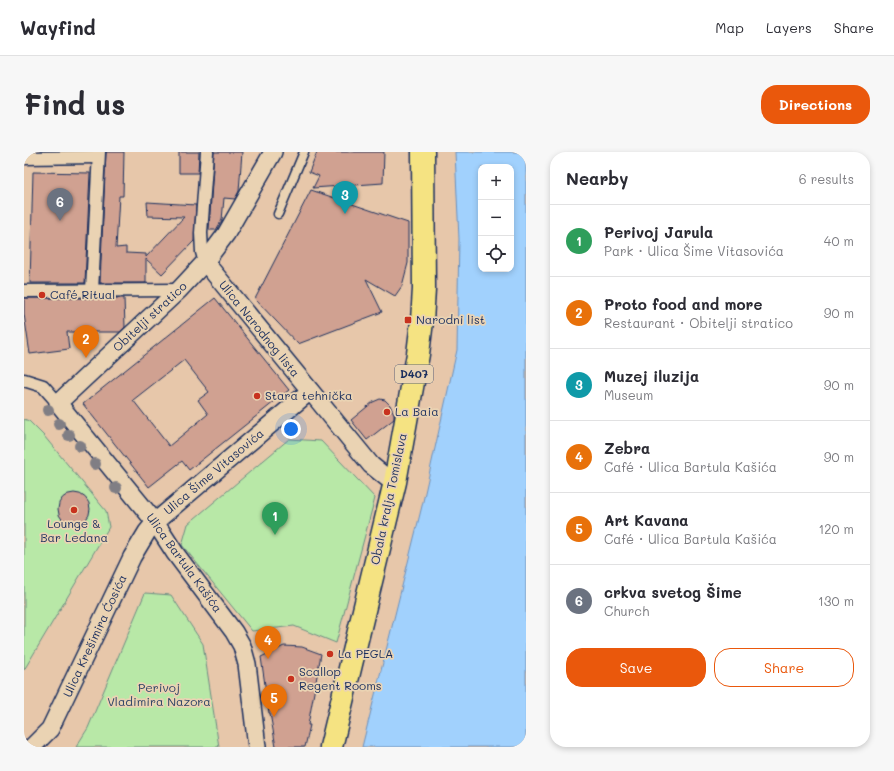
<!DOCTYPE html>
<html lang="en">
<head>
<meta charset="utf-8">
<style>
	:root { --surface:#fff; --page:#f7f7f7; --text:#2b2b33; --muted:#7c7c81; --line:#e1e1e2; --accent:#ea580c }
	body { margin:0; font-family:Mali,sans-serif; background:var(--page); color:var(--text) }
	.controls { position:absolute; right:12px; top:12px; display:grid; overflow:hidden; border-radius:8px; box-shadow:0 2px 6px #0003 }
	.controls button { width:36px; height:36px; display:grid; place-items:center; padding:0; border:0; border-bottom:1px solid var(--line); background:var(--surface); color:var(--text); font:20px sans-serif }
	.you { position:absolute; left:267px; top:277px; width:14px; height:14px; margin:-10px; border:3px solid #fff; border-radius:50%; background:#1a73e8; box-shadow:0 0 0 6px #1a73e833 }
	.badge { display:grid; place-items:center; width:26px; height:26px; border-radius:50%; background:var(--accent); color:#fff; font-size:13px; font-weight:700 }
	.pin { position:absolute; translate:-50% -33px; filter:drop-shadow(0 1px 2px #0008) }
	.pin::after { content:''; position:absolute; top:21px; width:14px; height:12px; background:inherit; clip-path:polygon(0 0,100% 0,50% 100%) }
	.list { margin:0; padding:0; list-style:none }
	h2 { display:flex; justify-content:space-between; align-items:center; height:52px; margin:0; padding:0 16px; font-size:17px }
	h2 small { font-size:13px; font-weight:400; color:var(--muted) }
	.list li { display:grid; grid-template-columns:26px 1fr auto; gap:12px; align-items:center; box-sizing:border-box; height:72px; padding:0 16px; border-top:1px solid var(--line) }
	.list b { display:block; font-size:15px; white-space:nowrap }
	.list p { margin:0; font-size:13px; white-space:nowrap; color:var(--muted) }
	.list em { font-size:13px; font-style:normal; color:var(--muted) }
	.actions { display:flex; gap:8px; padding:12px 16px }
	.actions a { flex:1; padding:9px 0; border:1px solid var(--accent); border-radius:16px; text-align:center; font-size:14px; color:var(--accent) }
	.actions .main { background:var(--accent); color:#fff }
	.icon { flex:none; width:22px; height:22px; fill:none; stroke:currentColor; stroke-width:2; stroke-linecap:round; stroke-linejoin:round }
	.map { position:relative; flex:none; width:502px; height:595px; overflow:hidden; border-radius:16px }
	header { display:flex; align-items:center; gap:24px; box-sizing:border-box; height:56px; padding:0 20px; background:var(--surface); border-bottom:1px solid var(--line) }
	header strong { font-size:19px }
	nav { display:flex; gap:22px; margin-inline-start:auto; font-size:14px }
	.intro { display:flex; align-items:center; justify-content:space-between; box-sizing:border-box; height:96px; padding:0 24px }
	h1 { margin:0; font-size:28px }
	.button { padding:10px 18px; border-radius:16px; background:var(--accent); color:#fff; font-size:14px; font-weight:700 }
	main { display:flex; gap:24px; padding:0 24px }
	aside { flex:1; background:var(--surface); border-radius:16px; box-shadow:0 2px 6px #0003 }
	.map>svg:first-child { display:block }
</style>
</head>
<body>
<header>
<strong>Wayfind</strong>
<nav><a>Map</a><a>Layers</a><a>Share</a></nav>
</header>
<div class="intro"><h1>Find us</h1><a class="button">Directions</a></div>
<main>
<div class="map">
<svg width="502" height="595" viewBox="0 0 502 595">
	<rect width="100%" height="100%" fill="#e7c7aa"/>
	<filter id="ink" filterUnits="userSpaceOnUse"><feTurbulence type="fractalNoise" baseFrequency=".025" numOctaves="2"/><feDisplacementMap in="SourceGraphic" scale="8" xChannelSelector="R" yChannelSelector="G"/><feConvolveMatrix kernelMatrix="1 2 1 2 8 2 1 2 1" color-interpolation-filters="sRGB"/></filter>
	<g filter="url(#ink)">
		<g fill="#b8e8a7" stroke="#6a8c82">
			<path d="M 0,267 L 5,269 L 20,284 L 82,359 L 85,375 L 0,518 Z"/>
			<path d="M 265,287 L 297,289 L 351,346 L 312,491 L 270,474 L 228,479 L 158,393 L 164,372 Z"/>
			<path d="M 121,441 L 147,443 L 179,492 L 195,595 L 52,595 L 64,576 Z"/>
		</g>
		<path fill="#a1d1fd" stroke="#6b90bd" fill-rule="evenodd" d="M 431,0 L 502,0 L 502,595 L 338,595 L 398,354 L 433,198 L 435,87 ZM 457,15 L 487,15 L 487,117 L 457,117 Z"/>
		<g fill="#d0a191" stroke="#1b2f5e" fill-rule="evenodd">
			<path d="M 82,0 L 100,0 L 99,44 L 95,44 L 92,96 L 102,95 L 102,101 L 122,102 L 122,105 L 160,65 L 124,64 L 123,50 L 172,53 L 170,89 L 138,122 L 122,107 L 122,131 L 76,131 Z"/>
			<path d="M 155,0 L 175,0 L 174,21 L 155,21 Z"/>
			<path d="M 190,0 L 218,0 L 215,39 L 211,47 L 200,46 L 198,68 L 192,78 L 185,78 Z"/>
			<path d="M 293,0 L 360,0 L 359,31 L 289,36 L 295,24 L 285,20 Z"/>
			<path d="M 9,20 L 66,21 L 61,131 L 6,131 Z"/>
			<path d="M 287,38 L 384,71 L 384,111 L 378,134 L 371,144 L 342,127 L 358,160 L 274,192 L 231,147 Z"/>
			<path d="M 0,146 L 100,146 L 101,175 L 96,180 L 43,180 L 45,197 L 6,202 L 0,162 Z"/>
			<path d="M 191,146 L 265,238 L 165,318 L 158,309 L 125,335 L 59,252 ZM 160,208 L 185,240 L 174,248 L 184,262 L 145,294 L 109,248 Z"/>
			<path d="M 356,247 L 361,248 L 366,253 L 370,262 L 370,267 L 343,288 L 327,268 L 349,250 Z"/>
			<circle cx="50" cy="357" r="16"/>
			<path d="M 260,494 L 278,495 L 297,502 L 284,573 L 286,573 L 281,595 L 252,595 L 246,561 L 245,561 L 237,505 Z"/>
		</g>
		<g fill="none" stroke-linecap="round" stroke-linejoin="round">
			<g stroke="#1b2f5e" stroke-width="11">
				<path id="service" d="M 254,62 L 280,0"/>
			</g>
			<g stroke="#1b2f5e" stroke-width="15">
				<g id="pedestrian">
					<path d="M 0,6 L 74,5"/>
					<path d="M 181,110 L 178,100 L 177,81 L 183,0"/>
					<path d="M 0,139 L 155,138"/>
					<path d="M 68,139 L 75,0"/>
					<path d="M 0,228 L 19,234 L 34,251"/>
				</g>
			</g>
			<g stroke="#1b2f5e" stroke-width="20">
				<g id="minor">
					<path d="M 181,110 L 347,313 L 363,326 L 371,330"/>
					<path d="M 8,595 L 26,577 L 108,405 L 123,380 L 131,370 L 286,239"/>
					<path d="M 233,595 L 223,512 L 218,494 L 210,480 L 151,401 L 131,370 L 34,251 L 155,138 L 181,110 L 202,82 L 249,0"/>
				</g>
			</g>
			<g stroke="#1b2f5e" stroke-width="25">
				<path id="primary" d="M 307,595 L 371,330 L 394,202 L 398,169 L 400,137 L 399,0"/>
			</g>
			<use href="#service" stroke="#ead3b3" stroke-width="8"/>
			<use href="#pedestrian" stroke="#ead3b3" stroke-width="12"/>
			<use href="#minor" stroke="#ead3b3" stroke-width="17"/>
			<use href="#primary" stroke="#f5e382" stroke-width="22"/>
		</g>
		<g fill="#807e84">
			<circle cx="24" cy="258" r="6"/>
			<circle cx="35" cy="272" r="6"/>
			<circle cx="45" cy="283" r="6"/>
			<circle cx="56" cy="294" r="6"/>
			<circle cx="71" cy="312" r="6"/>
			<circle cx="92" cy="336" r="6"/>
		</g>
	</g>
	<g fill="#c8321e" stroke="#ead3b3" stroke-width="1.5">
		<circle cx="18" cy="143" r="4"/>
		<rect x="380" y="164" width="8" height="8" rx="2"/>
		<circle cx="233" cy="244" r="4"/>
		<circle cx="363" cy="260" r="4"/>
		<circle cx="50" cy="358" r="4"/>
		<circle cx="306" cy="502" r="4"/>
		<circle cx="267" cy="527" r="4"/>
	</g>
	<g text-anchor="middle" stroke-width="3.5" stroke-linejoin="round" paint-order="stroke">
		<rect fill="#ead3b3" stroke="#596078" stroke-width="1" x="371" y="213" width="38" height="18" rx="3"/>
		<g font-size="11" font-weight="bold" fill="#1b2f5e">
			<text x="390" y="226">D407</text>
		</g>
		<g font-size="12" fill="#1b2f5e" stroke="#ead3b3" text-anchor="start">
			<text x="26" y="147">Café Ritual</text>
			<text x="392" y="172">Narodni list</text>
			<text x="241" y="248">Stara tehnička</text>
			<text x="371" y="264">La Baia</text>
			<text x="50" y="376" text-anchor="middle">Lounge &amp;<tspan x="50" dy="14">Bar Ledana</tspan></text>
			<text x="314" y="506">La PEGLA</text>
			<text x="275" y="524">Scallop<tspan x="275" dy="14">Regent Rooms</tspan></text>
		</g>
		<g font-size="12" fill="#1b2f5e" stroke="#ead3b3">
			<text transform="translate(126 165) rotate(-43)" y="4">Obitelji stratico</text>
			<text transform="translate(235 177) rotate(51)" y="4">Ulica Narodnog lista</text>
			<text transform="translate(190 320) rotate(-40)" y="4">Ulica Šime Vitasovića</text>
			<text transform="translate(365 347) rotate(-78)" y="4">Obala kralja Tomislava</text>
			<text transform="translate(160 411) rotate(54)" y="4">Ulica Bartula Kašića</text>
			<text transform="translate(71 484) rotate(-65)" y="4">Ulica Krešimira Ćosića</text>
		</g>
		<g font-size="12" fill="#2b4265" stroke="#ead3b3">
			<text x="135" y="540">Perivoj<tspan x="135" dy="14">Vladimira Nazora</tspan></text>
		</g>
	</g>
</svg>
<div class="controls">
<button>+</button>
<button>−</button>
<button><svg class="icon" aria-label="locate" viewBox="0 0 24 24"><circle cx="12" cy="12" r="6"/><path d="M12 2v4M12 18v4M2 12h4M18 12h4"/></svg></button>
</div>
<div class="you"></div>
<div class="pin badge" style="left:251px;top:383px;background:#2e9e5b">1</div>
<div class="pin badge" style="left:62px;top:206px;background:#e8710a">2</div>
<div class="pin badge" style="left:321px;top:62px;background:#0f9aa8">3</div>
<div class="pin badge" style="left:244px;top:507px;background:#e8710a">4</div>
<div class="pin badge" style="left:250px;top:565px;background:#e8710a">5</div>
<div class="pin badge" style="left:36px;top:69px;background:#6b7280">6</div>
</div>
<aside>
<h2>Nearby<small>6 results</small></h2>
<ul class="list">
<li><span class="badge" style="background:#2e9e5b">1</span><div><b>Perivoj Jarula</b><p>Park · Ulica Šime Vitasovića</p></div><em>40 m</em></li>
<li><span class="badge" style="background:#e8710a">2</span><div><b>Proto food and more</b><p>Restaurant · Obitelji stratico</p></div><em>90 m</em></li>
<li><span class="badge" style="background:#0f9aa8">3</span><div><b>Muzej iluzija</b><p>Museum</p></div><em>90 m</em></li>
<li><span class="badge" style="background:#e8710a">4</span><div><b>Zebra</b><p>Café · Ulica Bartula Kašića</p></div><em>90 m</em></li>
<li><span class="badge" style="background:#e8710a">5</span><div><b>Art Kavana</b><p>Café · Ulica Bartula Kašića</p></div><em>120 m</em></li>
<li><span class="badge" style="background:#6b7280">6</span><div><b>crkva svetog Šime</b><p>Church</p></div><em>130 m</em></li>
</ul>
<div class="actions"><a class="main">Save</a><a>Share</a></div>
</aside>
</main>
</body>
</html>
